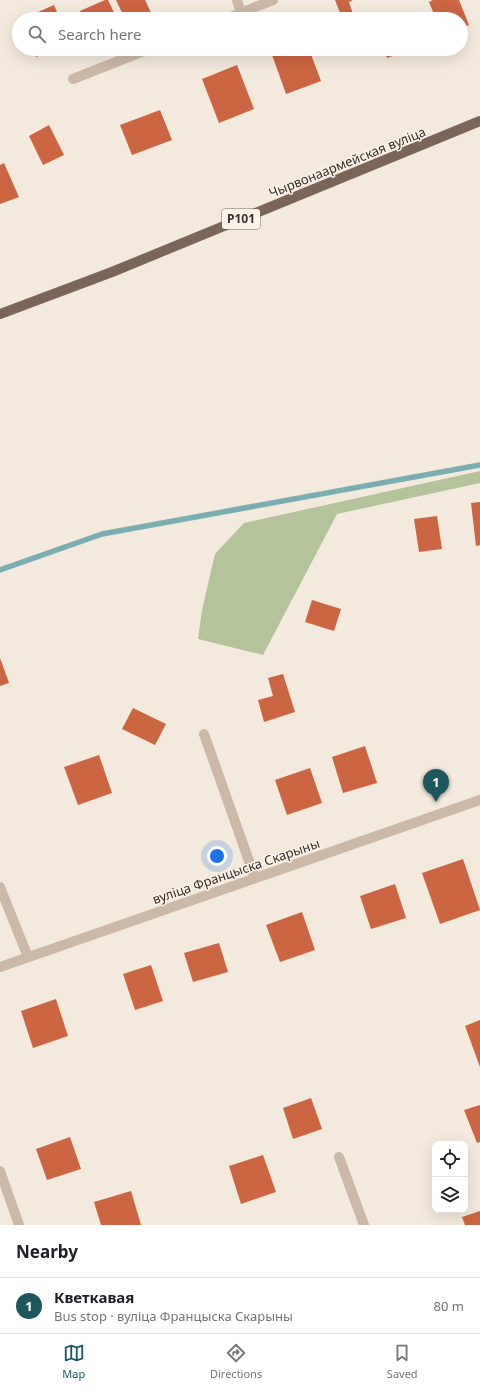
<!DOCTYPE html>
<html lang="en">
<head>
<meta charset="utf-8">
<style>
	:root { --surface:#fff; --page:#f2f2f2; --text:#202124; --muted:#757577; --line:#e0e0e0; --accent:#1b575c }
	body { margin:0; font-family:"Noto Sans",sans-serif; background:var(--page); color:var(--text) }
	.controls { position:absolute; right:12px; bottom:12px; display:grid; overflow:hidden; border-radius:8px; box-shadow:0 4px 16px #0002 }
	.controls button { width:36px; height:36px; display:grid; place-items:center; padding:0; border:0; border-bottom:1px solid var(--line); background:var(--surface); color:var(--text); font:20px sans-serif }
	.you { position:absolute; left:217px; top:856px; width:14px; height:14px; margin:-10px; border:3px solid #fff; border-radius:50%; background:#1a73e8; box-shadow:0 0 0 6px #1a73e833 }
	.badge { display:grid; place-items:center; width:26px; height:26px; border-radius:50%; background:var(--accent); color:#fff; font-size:13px; font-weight:700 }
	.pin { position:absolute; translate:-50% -33px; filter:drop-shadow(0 1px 2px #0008) }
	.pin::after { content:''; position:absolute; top:21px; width:14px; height:12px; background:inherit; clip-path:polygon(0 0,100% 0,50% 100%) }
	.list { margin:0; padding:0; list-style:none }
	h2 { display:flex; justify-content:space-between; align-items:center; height:52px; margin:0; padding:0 16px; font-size:17px }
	h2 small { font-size:13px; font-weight:400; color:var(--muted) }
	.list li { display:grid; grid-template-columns:26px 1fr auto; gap:12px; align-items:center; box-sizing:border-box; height:56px; padding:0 16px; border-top:1px solid var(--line) }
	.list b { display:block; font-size:15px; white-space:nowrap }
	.list p { margin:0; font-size:13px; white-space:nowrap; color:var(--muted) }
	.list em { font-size:13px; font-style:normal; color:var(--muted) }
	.icon { flex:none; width:22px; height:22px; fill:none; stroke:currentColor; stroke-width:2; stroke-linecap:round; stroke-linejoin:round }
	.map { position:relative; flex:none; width:480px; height:1225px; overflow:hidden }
	.search { position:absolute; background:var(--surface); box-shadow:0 4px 16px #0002; left:12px; right:12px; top:12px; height:44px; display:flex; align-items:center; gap:10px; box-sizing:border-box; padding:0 14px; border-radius:22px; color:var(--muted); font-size:15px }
	.sheet { height:108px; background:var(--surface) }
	nav { display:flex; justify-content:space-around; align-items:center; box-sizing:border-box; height:56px; border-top:1px solid var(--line); background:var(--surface); font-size:11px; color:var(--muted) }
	nav a { display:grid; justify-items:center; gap:2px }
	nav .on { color:var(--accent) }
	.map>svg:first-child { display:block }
</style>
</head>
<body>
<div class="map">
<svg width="480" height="1225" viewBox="0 0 480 1225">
	<rect width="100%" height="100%" fill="#f3e9dc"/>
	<path fill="#b5c39b" d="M 480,471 L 480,483 L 337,514 L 263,655 L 198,639 L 202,610 L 215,554 L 244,523 Z"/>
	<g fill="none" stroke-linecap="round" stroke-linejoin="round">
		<path stroke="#79afb2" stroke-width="5.5" d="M 0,570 L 102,534 L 480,465"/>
	</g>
	<g fill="#cc6541">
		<path d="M 105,0 L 108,0 L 117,19 L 84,19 L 80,11 Z"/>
		<path d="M 116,0 L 145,0 L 154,19 L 125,19 Z"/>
		<path d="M 335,0 L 353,0 L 349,2 L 353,14 L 342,18 Z"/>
		<path d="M 433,0 L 459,0 L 469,25 L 461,28 L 461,19 L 436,19 L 429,2 Z"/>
		<path d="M 54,5 L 60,19 L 22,19 Z"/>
		<path d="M 401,12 L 403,19 L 383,19 Z"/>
		<path d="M 33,49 L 54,49 L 36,57 Z"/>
		<path d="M 280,49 L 309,49 L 321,81 L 286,94 L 271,52 Z"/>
		<path d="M 384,49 L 412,49 L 387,58 Z"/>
		<path d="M 237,65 L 254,109 L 219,123 L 202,79 Z"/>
		<path d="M 160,110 L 172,140 L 132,155 L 120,125 Z"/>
		<path d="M 49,125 L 64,155 L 43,165 L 29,136 Z"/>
		<path d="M 4,163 L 19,197 L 0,204 L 0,165 Z"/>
		<path d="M 480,502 L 480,545 L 476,546 L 471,503 Z"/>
		<path d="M 437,516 L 442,549 L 419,552 L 414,519 Z"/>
		<path d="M 312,600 L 341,609 L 334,631 L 305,622 Z"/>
		<path d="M 0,658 L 9,683 L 0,686 Z"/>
		<path d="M 283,674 L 295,712 L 264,722 L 258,700 L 273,696 L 268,678 Z"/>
		<path d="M 133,708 L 166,724 L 155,745 L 122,729 Z"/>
		<path d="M 365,746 L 377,783 L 343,793 L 332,757 Z"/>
		<path d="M 99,755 L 112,793 L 78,805 L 64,767 Z"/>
		<path d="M 310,768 L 322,803 L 287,815 L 275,780 Z"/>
		<path d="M 463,859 L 480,910 L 440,924 L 422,873 Z"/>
		<path d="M 395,884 L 406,918 L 371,929 L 360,896 Z"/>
		<path d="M 302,912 L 315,950 L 280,962 L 266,925 Z"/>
		<path d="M 219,943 L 228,972 L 193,982 L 184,953 Z"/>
		<path d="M 151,965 L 163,1001 L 135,1010 L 123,974 Z"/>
		<path d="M 56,999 L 68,1036 L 33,1048 L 21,1011 Z"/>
		<path d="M 480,1020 L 480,1067 L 465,1026 Z"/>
		<path d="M 311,1098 L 322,1129 L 293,1139 L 283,1108 Z"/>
		<path d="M 480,1105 L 480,1142 L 477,1143 L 464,1110 Z"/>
		<path d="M 70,1137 L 81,1169 L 47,1180 L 36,1149 Z"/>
		<path d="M 263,1155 L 276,1192 L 241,1204 L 229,1166 Z"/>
		<path d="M 131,1191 L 141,1225 L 101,1225 L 94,1202 Z"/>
		<path d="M 480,1211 L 480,1225 L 465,1225 L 462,1217 Z"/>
	</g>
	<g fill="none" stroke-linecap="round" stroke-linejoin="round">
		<g stroke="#ccb8a7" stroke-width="10">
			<path d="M 237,0 L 241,13"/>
			<path d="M 226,19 L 273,0"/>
			<path d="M 73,79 L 149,49"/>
			<path d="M 204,734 L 255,878"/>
			<path d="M 0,887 L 28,957"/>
			<path d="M 0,967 L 480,800"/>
			<path d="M 339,1157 L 364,1225"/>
			<path d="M 0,1171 L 19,1225"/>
		</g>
		<path stroke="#7b6458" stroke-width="10" d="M 0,314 L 112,272 L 480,121"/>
	</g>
	<g text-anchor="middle" stroke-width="3" stroke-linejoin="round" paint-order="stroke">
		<rect fill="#fbf3e9" stroke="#726862" stroke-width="1" x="222" y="209" width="38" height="20" rx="3"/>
		<g font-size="12" font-weight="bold" fill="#382d28">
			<text x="241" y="223">Р101</text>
		</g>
		<g font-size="13" fill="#382d28" stroke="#fbf3e9">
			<text transform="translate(347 162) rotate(-22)" y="5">Чырвонаармейская вуліца</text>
			<text transform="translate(236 871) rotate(-19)" y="5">вуліца Францыска Скарыны</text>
		</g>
	</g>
</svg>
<div class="controls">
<button><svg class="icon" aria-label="locate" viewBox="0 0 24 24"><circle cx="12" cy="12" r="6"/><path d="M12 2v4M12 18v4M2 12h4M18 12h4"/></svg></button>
<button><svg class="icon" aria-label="layers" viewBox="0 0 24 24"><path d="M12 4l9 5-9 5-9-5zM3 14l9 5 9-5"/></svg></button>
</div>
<div class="you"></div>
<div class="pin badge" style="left:436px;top:802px">1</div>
<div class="search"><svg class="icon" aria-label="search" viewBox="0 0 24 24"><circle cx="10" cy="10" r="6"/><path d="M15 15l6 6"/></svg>Search here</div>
</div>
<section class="sheet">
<h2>Nearby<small></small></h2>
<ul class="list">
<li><span class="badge">1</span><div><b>Кветкавая</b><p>Bus stop · вуліца Францыска Скарыны</p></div><em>80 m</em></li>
</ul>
</section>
<nav>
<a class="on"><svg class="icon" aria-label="map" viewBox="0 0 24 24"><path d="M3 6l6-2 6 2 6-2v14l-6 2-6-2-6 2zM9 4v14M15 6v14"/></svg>Map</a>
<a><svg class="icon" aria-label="directions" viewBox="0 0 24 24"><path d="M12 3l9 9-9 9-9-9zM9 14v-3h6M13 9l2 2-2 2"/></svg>Directions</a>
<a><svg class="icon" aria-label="saved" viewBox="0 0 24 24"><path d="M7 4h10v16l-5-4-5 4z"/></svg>Saved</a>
</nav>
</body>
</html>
